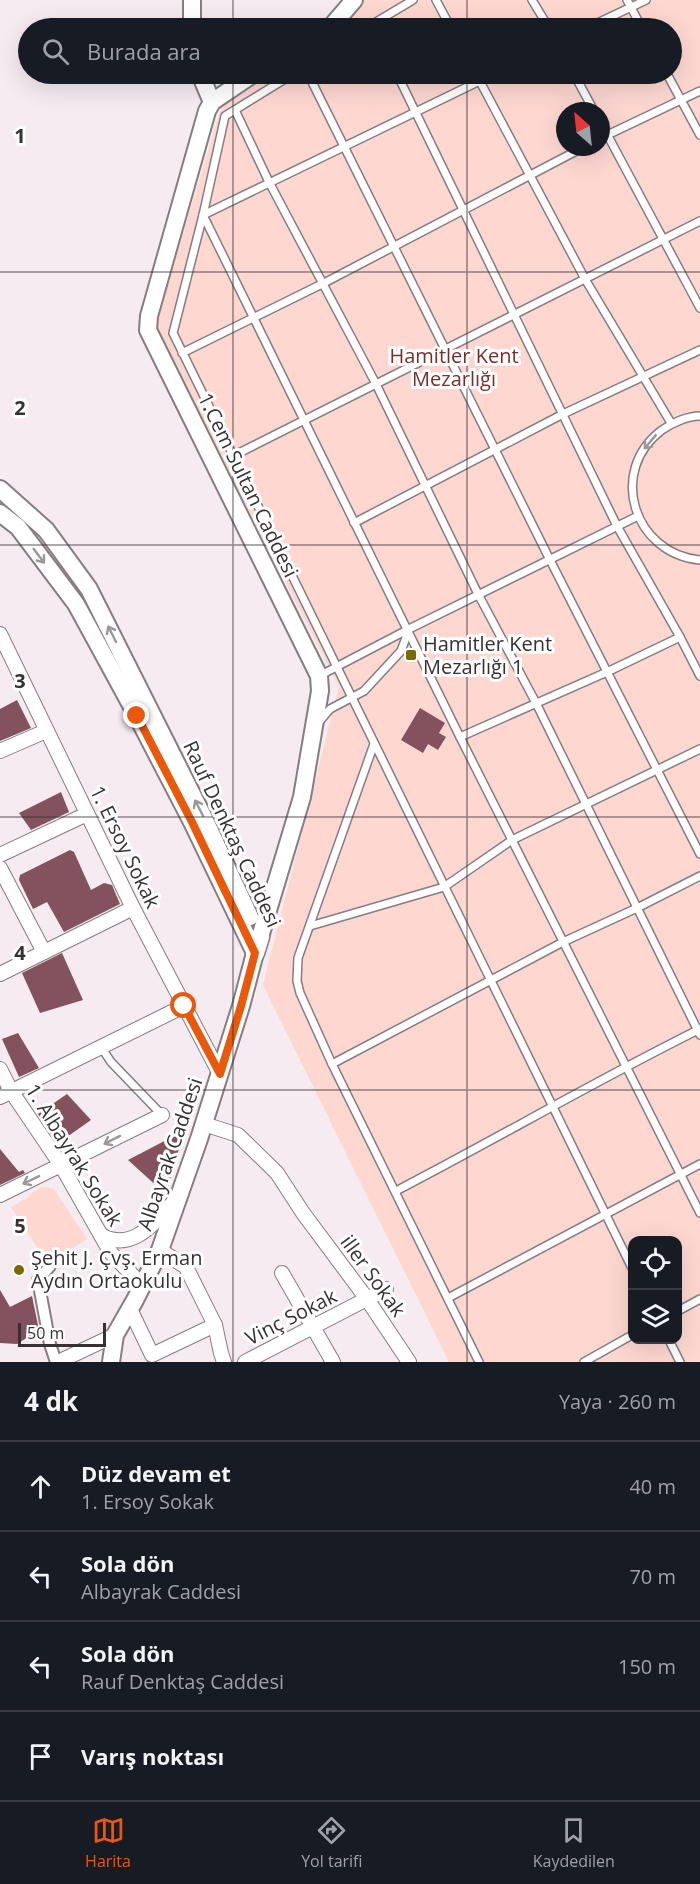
<!DOCTYPE html>
<html lang="tr">
<head>
<meta charset="utf-8">
<style>
	:root { --surface:#171b24; --page:#242831; --text:#f1f3f6; --muted:#9ea1a6; --line:#363941; --accent:#ea580c }
	body { margin:0; font-family:"Open Sans",sans-serif; background:var(--page); color:var(--text) }
	.controls { position:absolute; right:18px; bottom:18px; display:grid; overflow:hidden; border-radius:12px; box-shadow:0 6px 24px #0002 }
	.controls button { width:54px; height:54px; display:grid; place-items:center; padding:0; border:0; border-bottom:2px solid var(--line); background:var(--surface); color:var(--text); font:30px sans-serif }
	.compass { position:absolute; left:556px; top:102px; width:54px; height:54px; border-radius:50%; background:var(--surface); box-shadow:0 6px 24px #0002; rotate:333deg }
	.scale { position:absolute; left:18px; bottom:15px; width:88px; box-sizing:border-box; padding-left:6px; border:3px solid #363234; border-top:0; font-size:16px; line-height:21px; white-space:nowrap; color:#363234; -webkit-text-stroke:4px #fff; paint-order:stroke }
	.stop { position:absolute; width:18px; height:18px; margin:-14px; border:4px solid #ea580c; border-radius:50%; background:#fff }
	.stop.end { background:#ea580c; border-color:#fff; box-shadow:0 2px 6px #0008 }
	.list { margin:0; padding:0; list-style:none }
	h2 { display:flex; justify-content:space-between; align-items:center; height:78px; margin:0; padding:0 24px; font-size:26px }
	h2 small { font-size:20px; font-weight:400; color:var(--muted) }
	.list li { display:grid; grid-template-columns:39px 1fr auto; gap:18px; align-items:center; box-sizing:border-box; height:90px; padding:0 24px; border-top:2px solid var(--line) }
	.list b { display:block; font-size:22px; white-space:nowrap }
	.list p { margin:0; font-size:20px; white-space:nowrap; color:var(--muted) }
	.list em { font-size:20px; font-style:normal; color:var(--muted) }
	.icon { flex:none; width:33px; height:33px; fill:none; stroke:currentColor; stroke-width:2; stroke-linecap:round; stroke-linejoin:round }
	.map { position:relative; flex:none; width:700px; height:1362px; overflow:hidden }
	.search { position:absolute; background:var(--surface); box-shadow:0 6px 24px #0002; left:18px; right:18px; top:18px; height:66px; display:flex; align-items:center; gap:15px; box-sizing:border-box; padding:0 21px; border-radius:33px; color:var(--muted); font-size:22px }
	.sheet { height:438px; background:var(--surface) }
	nav { display:flex; justify-content:space-around; align-items:center; box-sizing:border-box; height:84px; border-top:2px solid var(--line); background:var(--surface); font-size:16px; color:var(--muted) }
	nav a { display:grid; justify-items:center; gap:3px }
	nav .on { color:var(--accent) }
	.map>svg:first-child { display:block }
</style>
</head>
<body>
<div class="map">
<svg width="700" height="1362" viewBox="0 0 700 1362">
	<rect width="100%" height="100%" fill="#f5ebf1"/>
	<g fill="#fed7d1" fill-rule="evenodd">
		<path d="M 355,0 L 700,0 L 700,1362 L 449,1362 L 263,985 L 339,687 L 155,326 L 223,102 L 269,74 L 672,74 L 672,28 L 335,28 ZM 565,111 L 601,111 L 601,147 L 565,147 ZM 632,1240 L 678,1240 L 678,1340 L 632,1340 Z"/>
		<path d="M 42,1187 L 54,1189 L 87,1239 L 48,1264 L 11,1207 L 29,1197 L 29,1195 Z"/>
	</g>
	<g fill="#84525e">
		<path d="M 17,700 L 31,728 L 0,741 L 0,709 Z"/>
		<path d="M 420,708 L 445,723 L 439,733 L 446,737 L 438,750 L 428,744 L 423,753 L 401,740 Z"/>
		<path d="M 61,792 L 69,812 L 31,830 L 19,813 Z"/>
		<path d="M 70,850 L 74,852 L 91,890 L 104,883 L 112,885 L 120,904 L 64,932 L 47,902 L 33,909 L 19,880 L 20,875 Z"/>
		<path d="M 62,953 L 83,1000 L 40,1013 L 22,973 Z"/>
		<path d="M 18,1033 L 39,1068 L 19,1077 L 2,1039 Z"/>
		<path d="M 67,1094 L 91,1120 L 57,1144 L 38,1114 Z"/>
		<path d="M 174,1136 L 179,1138 L 181,1142 L 167,1190 L 161,1190 L 128,1160 Z"/>
		<path d="M 0,1149 L 19,1172 L 23,1170 L 25,1173 L 0,1185 Z"/>
		<path d="M 0,1290 L 10,1307 L 32,1296 L 39,1330 L 17,1344 L 0,1343 Z"/>
	</g>
	<g fill="none" stroke-linecap="round" stroke-linejoin="round">
		<g stroke="#857d82" stroke-width="10">
			<g id="service">
				<path d="M 436,0 L 451,28"/>
				<path d="M 532,0 L 549,28"/>
				<path d="M 627,0 L 642,28"/>
				<path d="M 366,28 L 413,0"/>
				<path d="M 587,28 L 646,0"/>
				<path d="M 293,74 L 225,116 L 203,215 L 173,333 L 632,1268"/>
				<path d="M 308,74 L 550,560 L 700,854"/>
				<path d="M 397,74 L 617,526 L 680,637 L 700,676"/>
				<path d="M 476,74 L 585,279 L 671,423"/>
				<path d="M 494,74 L 203,215 L 460,737 L 700,1213"/>
				<path d="M 574,74 L 594,111"/>
				<path d="M 667,74 L 700,135"/>
				<path d="M 235,110 L 269,182 L 376,384 L 478,594 L 536,703 L 700,1035"/>
				<path d="M 601,123 L 700,308"/>
				<path d="M 601,138 L 700,91"/>
				<path d="M 182,353 L 324,283 L 584,147"/>
				<path d="M 700,416 C 687,416 672,423 662,430 C 607,471 634,554 700,560"/>
				<path d="M 233,456 L 700,221"/>
				<path d="M 354,523 L 563,414 L 700,350"/>
				<path d="M 319,676 L 407,630 L 638,516"/>
				<path d="M 319,722 L 330,709 L 364,691 L 401,651 L 408,632"/>
				<path d="M 460,737 L 607,672 L 680,637"/>
				<path d="M 374,744 L 298,958 L 297,981 L 300,993 L 332,1064 L 479,1362"/>
				<path d="M 310,926 L 444,887 L 512,840 L 700,749"/>
				<path d="M 101,1047 L 111,1062 L 162,1115"/>
				<path d="M 332,1064 L 563,942 L 637,908 L 700,876"/>
				<path d="M 396,1191 C 498,1138 597,1080 700,1029"/>
				<path d="M 448,1298 L 700,1164"/>
				<path d="M 678,1311 L 700,1299"/>
				<path d="M 669,1340 L 680,1362"/>
				<path d="M 584,1362 L 632,1335"/>
			</g>
		</g>
		<g stroke="#857d82" stroke-width="14">
			<path id="pedestrian" d="M 50,1266 L 38,1280 L 50,1344 L 56,1362"/>
		</g>
		<g stroke="#857d82" stroke-width="16">
			<g id="minor">
				<path d="M 0,634 L 133,908 L 220,1074"/>
				<path d="M 0,751 L 46,731"/>
				<path d="M 0,855 L 87,814"/>
				<path d="M 0,868 L 44,952"/>
				<path d="M 0,974 L 133,908"/>
				<path d="M 0,1069 L 11,1091 L 61,1165 L 111,1253 L 142,1285"/>
				<path d="M 0,1097 L 184,1006"/>
				<path d="M 204,1124 L 238,1135 L 277,1173 L 303,1213 L 367,1299 L 409,1362"/>
				<path d="M 0,1195 L 162,1115"/>
				<path d="M 101,1235 C 134,1254 157,1219 178,1197"/>
				<path d="M 160,1250 L 186,1267 L 215,1325 L 221,1353 L 224,1362"/>
				<path d="M 282,1273 L 333,1362"/>
				<path d="M 130,1309 L 152,1355 L 215,1325"/>
				<path d="M 58,1362 L 115,1335"/>
				<path d="M 245,1362 L 386,1289"/>
			</g>
		</g>
		<g stroke="#857d82" stroke-width="20">
			<g id="tertiary">
				<path d="M 192,0 L 192,28"/>
				<path d="M 330,28 L 354,0"/>
				<path d="M 200,74 L 212,102"/>
				<path d="M 253,74 L 212,102 L 207,111 L 149,316 L 148,330 L 319,676 L 320,691 L 302,797 L 260,937"/>
				<path d="M 0,489 L 46,530 L 89,589 L 204,818 L 250,917"/>
				<path d="M 0,513 L 18,527 L 76,604 L 137,716 L 192,822 L 255,953 L 241,1006 L 199,1139 L 160,1250 L 135,1300 L 115,1335 L 111,1362"/>
			</g>
		</g>
		<g stroke="#857d82" stroke-width="21">
			<path id="secondary" d="M 255,953 L 260,937"/>
		</g>
		<use href="#service" stroke="#fff" stroke-width="7"/>
		<use href="#pedestrian" stroke="#fff" stroke-width="10"/>
		<use href="#minor" stroke="#fff" stroke-width="14"/>
		<use href="#tertiary" stroke="#fff" stroke-width="16"/>
		<use href="#secondary" stroke="#fff" stroke-width="18"/>
	</g>
	<defs><path id="oneway-shaft" d="M-6 0H5M1.5-3L5.5 0L1.5 3" fill="none" stroke-width="1.6" stroke-linecap="round" stroke-linejoin="round" transform="scale(1.5)"/></defs>
	<g stroke="#9a989a">
		<use href="#oneway-shaft" transform="translate(650 442) rotate(130)"/>
		<use href="#oneway-shaft" transform="translate(39 556) rotate(53)"/>
		<use href="#oneway-shaft" transform="translate(112 634) rotate(-117)"/>
		<use href="#oneway-shaft" transform="translate(199 808) rotate(-117)"/>
		<use href="#oneway-shaft" transform="translate(112 1140) rotate(153)"/>
		<use href="#oneway-shaft" transform="translate(31 1180) rotate(154)"/>
	</g>
	<g fill="none" stroke-linecap="round" stroke-linejoin="round">
		<path stroke="#ea580c" stroke-width="8" d="M 137,716 L 192,822 L 255,953 L 241,1006 L 220,1074 L 184,1006"/>
	</g>
	<path fill="none" stroke="#363234" stroke-width="1.5" stroke-opacity="0.55" d="M 233,0 L 233,28M 467,0 L 467,28M 233,74 L 233,1362M 467,74 L 467,1362M 0,272 L 700,272M 0,545 L 700,545M 0,817 L 700,817M 0,1090 L 700,1090"/>
	<g fill="#796a02" stroke="#fff" stroke-width="2">
		<rect x="405" y="649" width="12" height="12" rx="3"/>
		<circle cx="19" cy="1270" r="6"/>
	</g>
	<g text-anchor="middle" stroke-width="6" stroke-linejoin="round" paint-order="stroke">
		<g font-size="20" fill="#75302a" stroke="#fff">
			<text x="454" y="363">Hamitler Kent<tspan x="454" dy="23">Mezarlığı</tspan></text>
		</g>
		<g font-size="20" fill="#363234" stroke="#fff">
			<text transform="translate(248 485) rotate(64)" y="7">1.Cem Sultan Caddesi</text>
			<text transform="translate(232 834) rotate(65)" y="7">Rauf Denktaş Caddesi</text>
			<text transform="translate(125 847) rotate(64)" y="7">1. Ersoy Sokak</text>
			<text transform="translate(170 1154) rotate(-71)" y="7">Albayrak Caddesi</text>
			<text transform="translate(74 1155) rotate(58)" y="7">1. Albayrak Sokak</text>
			<text transform="translate(373 1276) rotate(54)" y="7">iller Sokak</text>
			<text transform="translate(291 1317) rotate(-27)" y="7">Vinç Sokak</text>
		</g>
		<g font-size="20" fill="#363234" stroke="#fff" text-anchor="start">
			<text x="423" y="651">Hamitler Kent<tspan x="423" dy="23">Mezarlığı 1</tspan></text>
			<text x="31" y="1265">Şehit J. Çvş. Erman<tspan x="31" dy="23">Aydın Ortaokulu</tspan></text>
		</g>
	</g>
	<g font-size="20" text-anchor="middle" font-weight="bold" fill="#363234" stroke="#fff" stroke-width="6" stroke-linejoin="round" paint-order="stroke">
		<text x="20" y="143">1</text>
		<text x="20" y="415">2</text>
		<text x="20" y="688">3</text>
		<text x="20" y="960">4</text>
		<text x="20" y="1233">5</text>
	</g>
</svg>
<div class="controls">
<button><svg class="icon" aria-label="locate" viewBox="0 0 24 24"><circle cx="12" cy="12" r="6"/><path d="M12 2v4M12 18v4M2 12h4M18 12h4"/></svg></button>
<button><svg class="icon" aria-label="layers" viewBox="0 0 24 24"><path d="M12 4l9 5-9 5-9-5zM3 14l9 5 9-5"/></svg></button>
</div>
<svg class="compass" viewBox="-18 -18 36 36"><path d="M0-13l5 13h-10z" fill="#e53935"/><path d="M0 13l5-13h-10z" fill="#9ea1a6"/></svg>
<div class="scale">50 m</div>
<div class="stop" style="left:184px;top:1006px"></div>
<div class="stop end" style="left:137px;top:716px"></div>
<div class="search"><svg class="icon" aria-label="search" viewBox="0 0 24 24"><circle cx="10" cy="10" r="6"/><path d="M15 15l6 6"/></svg>Burada ara</div>
</div>
<section class="sheet">
<h2>4 dk<small>Yaya · 260 m</small></h2>
<ul class="list">
<li><svg class="icon" aria-label="ahead" viewBox="0 0 24 24"><path d="M12 20V5M6 11l6-6 6 6"/></svg><div><b>Düz devam et</b><p>1. Ersoy Sokak</p></div><em>40 m</em></li>
<li><svg class="icon" aria-label="left" viewBox="0 0 24 24"><path d="M17 20v-9H6M10 6l-5 5 5 5"/></svg><div><b>Sola dön</b><p>Albayrak Caddesi</p></div><em>70 m</em></li>
<li><svg class="icon" aria-label="left" viewBox="0 0 24 24"><path d="M17 20v-9H6M10 6l-5 5 5 5"/></svg><div><b>Sola dön</b><p>Rauf Denktaş Caddesi</p></div><em>150 m</em></li>
<li><svg class="icon" aria-label="arrive" viewBox="0 0 24 24"><path d="M6 21V4h12l-3 4 3 4H6"/></svg><div><b>Varış noktası</b></div></li>
</ul>
</section>
<nav>
<a class="on"><svg class="icon" aria-label="map" viewBox="0 0 24 24"><path d="M3 6l6-2 6 2 6-2v14l-6 2-6-2-6 2zM9 4v14M15 6v14"/></svg>Harita</a>
<a><svg class="icon" aria-label="directions" viewBox="0 0 24 24"><path d="M12 3l9 9-9 9-9-9zM9 14v-3h6M13 9l2 2-2 2"/></svg>Yol tarifi</a>
<a><svg class="icon" aria-label="saved" viewBox="0 0 24 24"><path d="M7 4h10v16l-5-4-5 4z"/></svg>Kaydedilen</a>
</nav>
</body>
</html>
